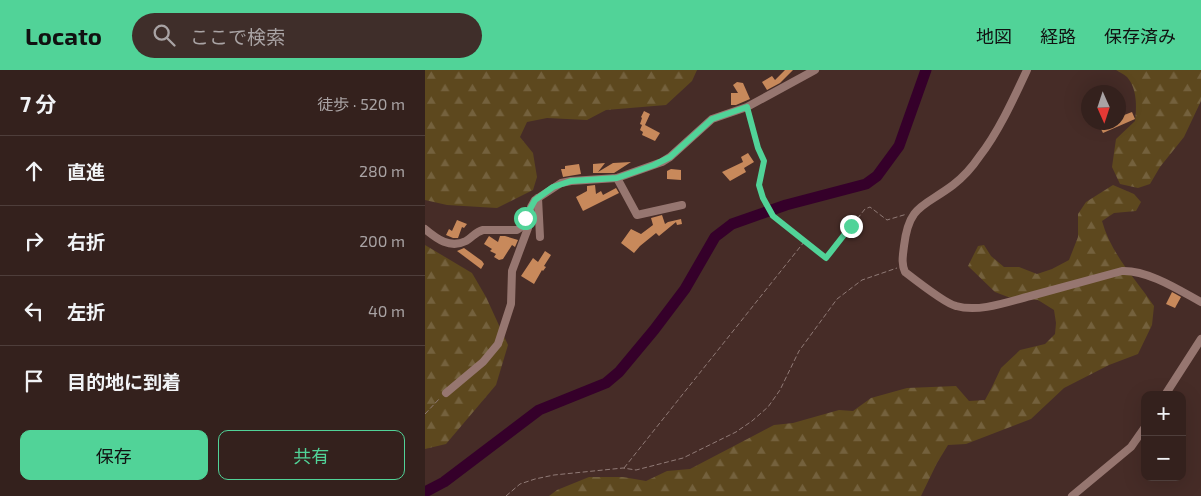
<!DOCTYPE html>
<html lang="ja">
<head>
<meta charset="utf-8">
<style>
	:root { --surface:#34211d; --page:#3f2e2a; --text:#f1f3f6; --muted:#a9a3a4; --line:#4e3e3b; --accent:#51d398 }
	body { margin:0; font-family:"Exo 2","Noto Sans JP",sans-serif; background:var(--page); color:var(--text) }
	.controls { position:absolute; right:15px; bottom:15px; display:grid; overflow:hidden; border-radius:10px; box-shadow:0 5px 20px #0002 }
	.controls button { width:45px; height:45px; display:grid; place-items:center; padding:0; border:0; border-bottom:1px solid var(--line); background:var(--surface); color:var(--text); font:25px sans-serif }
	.compass { position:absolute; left:656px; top:15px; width:45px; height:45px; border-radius:50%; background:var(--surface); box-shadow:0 5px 20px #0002; rotate:177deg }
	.stop { position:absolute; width:15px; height:15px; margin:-11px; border:4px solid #51d398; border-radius:50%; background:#fff }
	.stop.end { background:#51d398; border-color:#fff; box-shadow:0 1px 5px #0008 }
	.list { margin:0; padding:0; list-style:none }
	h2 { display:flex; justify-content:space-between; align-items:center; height:65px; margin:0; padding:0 20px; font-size:21px }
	h2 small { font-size:16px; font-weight:400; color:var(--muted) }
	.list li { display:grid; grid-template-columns:32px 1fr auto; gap:15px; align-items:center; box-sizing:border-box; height:70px; padding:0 20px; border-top:1px solid var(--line) }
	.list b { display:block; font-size:19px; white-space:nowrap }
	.list em { font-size:16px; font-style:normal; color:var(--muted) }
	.actions { display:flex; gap:10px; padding:15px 20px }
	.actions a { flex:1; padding:11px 0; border:1px solid var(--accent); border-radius:10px; text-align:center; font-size:18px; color:var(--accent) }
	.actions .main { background:var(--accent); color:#111 }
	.icon { flex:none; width:28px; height:28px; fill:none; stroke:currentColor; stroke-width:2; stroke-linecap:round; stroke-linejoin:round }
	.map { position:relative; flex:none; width:776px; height:426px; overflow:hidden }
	header { display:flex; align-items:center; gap:30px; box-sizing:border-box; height:70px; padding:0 25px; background:var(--accent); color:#111 }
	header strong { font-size:24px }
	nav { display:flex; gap:28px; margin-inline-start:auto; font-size:18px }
	.search { width:350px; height:45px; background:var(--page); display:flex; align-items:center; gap:12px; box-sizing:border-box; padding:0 18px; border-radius:28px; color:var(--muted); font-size:19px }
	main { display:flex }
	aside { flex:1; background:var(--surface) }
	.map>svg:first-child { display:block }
</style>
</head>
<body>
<header>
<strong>Locato</strong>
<div class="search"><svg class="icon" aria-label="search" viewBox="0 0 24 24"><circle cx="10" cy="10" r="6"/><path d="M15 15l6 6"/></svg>ここで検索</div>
<nav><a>地図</a><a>経路</a><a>保存済み</a></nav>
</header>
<main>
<aside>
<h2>7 分<small>徒歩 · 520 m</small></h2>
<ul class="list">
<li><svg class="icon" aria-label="ahead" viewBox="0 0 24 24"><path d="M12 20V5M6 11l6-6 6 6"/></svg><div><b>直進</b></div><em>280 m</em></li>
<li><svg class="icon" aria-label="right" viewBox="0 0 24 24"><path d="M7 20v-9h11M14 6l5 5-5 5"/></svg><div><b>右折</b></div><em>200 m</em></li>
<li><svg class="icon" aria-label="left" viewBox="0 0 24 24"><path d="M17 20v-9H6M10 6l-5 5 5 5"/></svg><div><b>左折</b></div><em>40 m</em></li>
<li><svg class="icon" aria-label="arrive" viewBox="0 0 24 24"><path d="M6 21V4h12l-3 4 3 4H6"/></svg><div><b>目的地に到着</b></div></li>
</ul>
<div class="actions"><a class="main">保存</a><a>共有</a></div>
</aside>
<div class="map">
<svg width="776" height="426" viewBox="0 0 776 426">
	<defs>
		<pattern id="forest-firs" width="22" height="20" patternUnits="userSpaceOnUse" patternTransform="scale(1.25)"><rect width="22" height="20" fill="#5d481e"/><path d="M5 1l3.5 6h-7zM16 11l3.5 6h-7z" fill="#74613d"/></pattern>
	</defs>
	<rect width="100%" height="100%" fill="#462c27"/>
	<g fill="url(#forest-firs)">
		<path d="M 0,0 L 272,0 L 267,11 L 241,35 L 181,40 L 162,50 L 122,48 L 102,52 L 95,67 L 108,83 L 112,107 L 108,120 L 72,138 L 22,135 L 0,130 Z"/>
		<path d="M 691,0 L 776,0 L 776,31 L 759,67 L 735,97 L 725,114 L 713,118 L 695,114 L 687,97 L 691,69 L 710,51 C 712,37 712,18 702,7 C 699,4 694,2 691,0 Z"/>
		<path d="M 688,115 L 709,124 L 716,132 L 711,141 L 689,143 L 677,151 C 686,184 710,208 729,236 L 727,255 L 713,284 L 684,295 L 639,318 L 606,349 L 541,374 L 523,375 L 512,393 L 496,426 L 124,426 L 132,420 L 164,407 L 198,407 L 221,411 L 242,401 L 265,399 L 349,355 L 368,353 L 414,340 L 428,341 L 446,328 L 482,318 L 531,316 L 544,331 L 560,330 L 567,317 L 576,298 L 595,280 L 620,274 L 630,264 L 631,253 L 629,240 L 613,230 L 583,227 L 570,222 L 543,196 L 553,176 L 559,175 L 566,186 L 579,197 L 594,197 L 612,204 L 627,199 L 644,190 L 653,167 L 653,144 L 661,132 Z"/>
		<path d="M 0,175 L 47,203 L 61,227 L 83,275 L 71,315 L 21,374 L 0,379 Z"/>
	</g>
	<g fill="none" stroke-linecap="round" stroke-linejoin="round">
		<path stroke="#35002a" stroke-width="11" d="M 0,422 L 19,412 L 114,340 L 181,313 L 194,302 L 229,260 L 260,219 L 290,167 L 307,154 L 361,135 L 441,114 L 452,106 L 474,76 L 501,0"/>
	</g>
	<g fill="#c8895b">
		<path d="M 360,0 L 368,0 L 355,13 L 342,20 L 337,12 L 347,6 L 350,10 Z"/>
		<path d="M 312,12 L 318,13 L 325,29 L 311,35 L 306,35 L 306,23 L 313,23 L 308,15 Z"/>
		<path d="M 219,41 L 225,44 L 220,55 L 235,63 L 230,71 L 217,65 L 218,62 L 215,60 L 217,55 L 215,54 L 217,48 L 216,47 Z"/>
		<path d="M 707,42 L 710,49 L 678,63 L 674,55 L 679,52 L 694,52 L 694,47 Z"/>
		<path d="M 323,83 L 329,92 L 319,98 L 321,102 L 305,111 L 297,102 L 318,92 L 316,87 Z"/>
		<path d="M 206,92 L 189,103 L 168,103 L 168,94 L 180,93 L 173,102 L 188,93 Z"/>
		<path d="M 154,94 L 156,104 L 138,107 L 136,99 L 140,99 L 140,96 Z"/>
		<path d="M 246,99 L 256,100 L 256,110 L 242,109 L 242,101 Z"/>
		<path d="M 170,115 L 171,124 L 176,121 L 178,125 L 191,118 L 194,123 L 158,141 L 151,127 L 162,121 L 162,116 Z"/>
		<path d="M 237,145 L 240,154 L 243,152 L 256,149 L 257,154 L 252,155 L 251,152 L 234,166 L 231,163 L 215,176 L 209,183 L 196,173 L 206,159 L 216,164 L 228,155 L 226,148 Z"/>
		<path d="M 32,150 L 42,154 L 39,158 L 37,157 L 33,168 L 28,168 L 21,165 L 24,159 L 27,161 Z"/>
		<path d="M 64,166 L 73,172 L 75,166 L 80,166 L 93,170 L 90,177 L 87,175 L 78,189 L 74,190 L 69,187 L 71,184 L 65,181 L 67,179 L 59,174 Z"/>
		<path d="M 39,178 L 57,191 L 59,194 L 56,199 L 32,181 Z"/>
		<path d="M 120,181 L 126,185 L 119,196 L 121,197 L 118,201 L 117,200 L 109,214 L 96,206 L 108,188 L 113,192 Z"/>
		<path d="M 747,222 L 756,227 L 750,238 L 741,234 Z"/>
	</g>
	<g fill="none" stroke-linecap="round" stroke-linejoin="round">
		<g stroke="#907a76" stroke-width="1" stroke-dasharray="5 2.5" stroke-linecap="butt">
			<path d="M 324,45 L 333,78 L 339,91 L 334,115 L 338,127 L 348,146 L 401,188 L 440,139 L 445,137 L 462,150 L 482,144"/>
			<path d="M 0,344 L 15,328"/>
			<path d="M 199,398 L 379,172"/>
			<path d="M 81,426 L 95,414 L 110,409 L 129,405 L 198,398 L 211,400 L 258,388 L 311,362 L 327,351 L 343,337 L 355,320 L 374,281 L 412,229 L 437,210 L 472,198"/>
		</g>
		<g stroke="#967670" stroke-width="8">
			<path d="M 602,0 C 589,28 573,63 554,87 C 548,96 537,108 528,115 C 499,137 484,134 479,176 C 478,185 476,193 480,202 C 489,209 521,234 531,236 C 555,243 585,231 609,225 C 639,217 668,209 697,201 C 723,200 754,220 776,232"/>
			<path d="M 192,108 L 212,145 L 257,135"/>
			<path d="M 113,128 L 115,167"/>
			<path d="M 0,159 C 12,169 25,179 41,171 C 48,167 50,162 58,160 L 92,160 L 95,158 L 103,144"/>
			<path d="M 21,323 L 58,292 L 73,274 L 86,234 L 87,201 L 103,158 L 106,137 L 110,130 L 136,113 L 146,111 L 192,108 L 237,92 L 245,87 L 287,49 L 322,37 L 390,0"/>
			<path d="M 740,325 L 776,269"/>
			<path d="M 647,426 L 706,377 L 720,357"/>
		</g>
	</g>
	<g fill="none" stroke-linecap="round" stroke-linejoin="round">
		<path stroke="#51d398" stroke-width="6" d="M 100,148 L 110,130 L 128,117 L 146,111 L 192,108 L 229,95 L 245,87 L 287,49 L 322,37 L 333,78 L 339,91 L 334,115 L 338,128 L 348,146 L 401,188 L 426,156"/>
	</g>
</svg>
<div class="controls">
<button>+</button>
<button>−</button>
</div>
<svg class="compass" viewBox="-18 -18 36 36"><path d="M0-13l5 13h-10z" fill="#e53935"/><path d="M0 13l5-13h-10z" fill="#a9a3a4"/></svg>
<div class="stop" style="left:100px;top:148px"></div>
<div class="stop end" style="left:426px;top:156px"></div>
</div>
</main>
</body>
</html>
